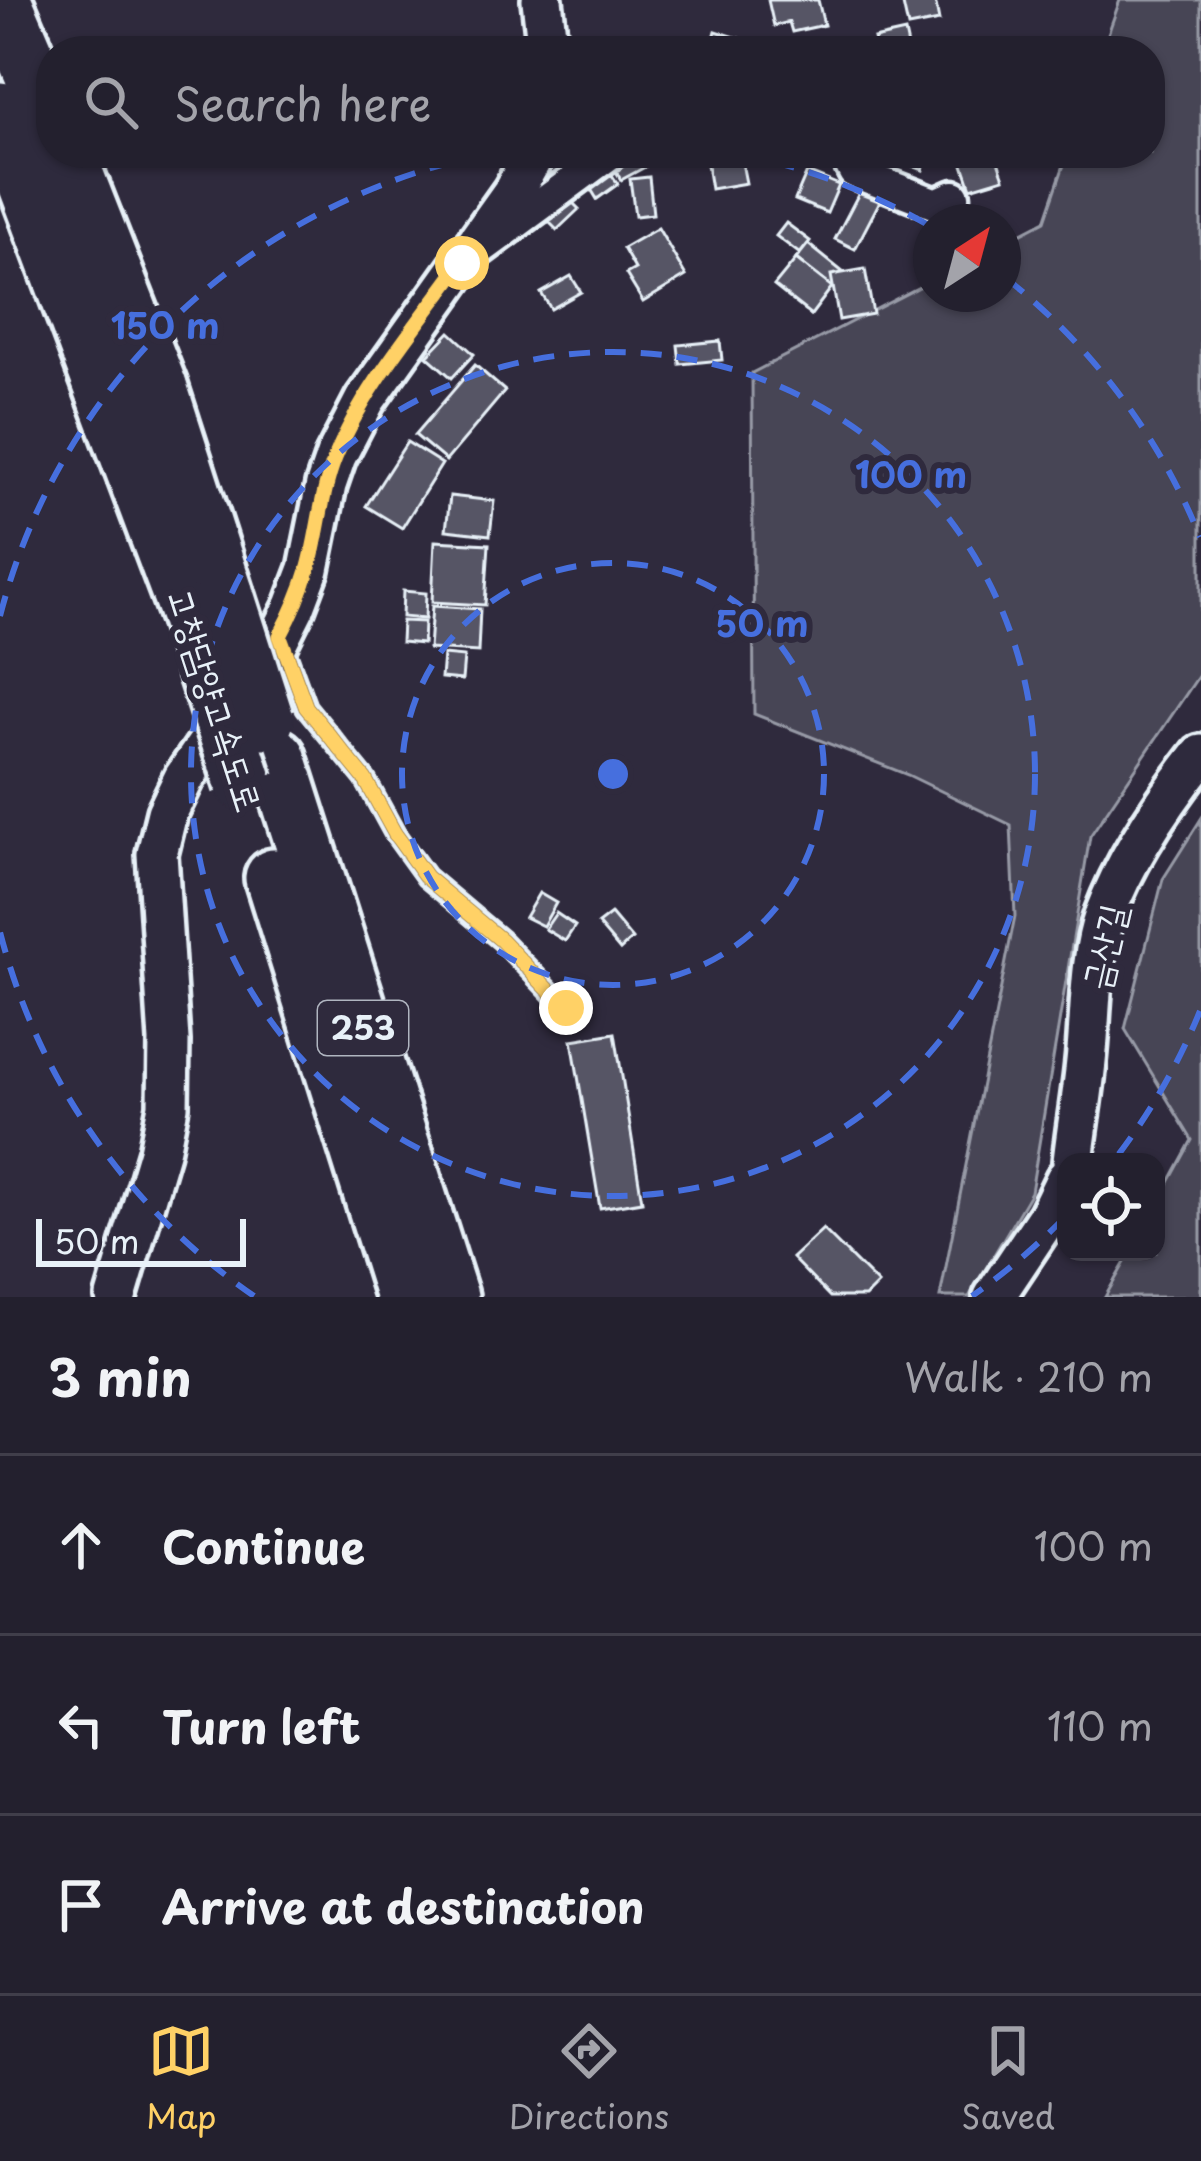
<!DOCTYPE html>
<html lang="en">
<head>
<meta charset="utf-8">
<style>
	:root { --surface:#23202e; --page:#2b2836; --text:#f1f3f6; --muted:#a3a3aa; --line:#403e4a; --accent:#ffd166 }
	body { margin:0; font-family:"Playpen Sans","Poor Story",sans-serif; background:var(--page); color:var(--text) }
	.controls { position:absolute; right:36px; bottom:36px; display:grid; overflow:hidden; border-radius:24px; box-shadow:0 3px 9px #0004 }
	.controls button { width:108px; height:108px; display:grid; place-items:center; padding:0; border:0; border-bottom:3px solid var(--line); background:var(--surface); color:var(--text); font:60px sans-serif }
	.compass { position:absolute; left:913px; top:204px; width:108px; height:108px; border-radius:50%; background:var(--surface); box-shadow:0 3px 9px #0004; rotate:36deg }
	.scale { position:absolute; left:36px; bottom:30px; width:210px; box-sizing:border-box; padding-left:12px; border:6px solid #e8f1f8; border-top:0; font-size:33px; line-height:42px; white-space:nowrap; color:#e8f1f8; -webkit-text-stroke:9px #2f2a3d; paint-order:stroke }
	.stop { position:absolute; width:36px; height:36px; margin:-27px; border:9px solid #ffd166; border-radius:50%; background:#fff }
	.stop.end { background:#ffd166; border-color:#fff; box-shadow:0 3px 12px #0008 }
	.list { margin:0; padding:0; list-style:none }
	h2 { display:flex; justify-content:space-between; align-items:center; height:156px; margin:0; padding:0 48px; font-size:51px }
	h2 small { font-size:39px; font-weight:400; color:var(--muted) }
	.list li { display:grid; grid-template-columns:78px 1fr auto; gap:36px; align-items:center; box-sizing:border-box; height:180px; padding:0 48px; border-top:3px solid var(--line) }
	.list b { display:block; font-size:45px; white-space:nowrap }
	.list em { font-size:39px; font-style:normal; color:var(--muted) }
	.icon { flex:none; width:66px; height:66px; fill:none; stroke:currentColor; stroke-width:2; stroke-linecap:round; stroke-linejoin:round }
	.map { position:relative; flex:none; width:1201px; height:1297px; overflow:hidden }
	.search { position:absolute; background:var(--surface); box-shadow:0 3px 9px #0004; left:36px; right:36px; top:36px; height:132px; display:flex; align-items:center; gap:30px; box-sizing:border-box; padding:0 42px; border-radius:48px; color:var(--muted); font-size:45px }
	.sheet { height:696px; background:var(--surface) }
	nav { display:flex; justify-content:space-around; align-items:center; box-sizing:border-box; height:168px; border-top:3px solid var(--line); background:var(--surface); font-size:33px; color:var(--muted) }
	nav a { display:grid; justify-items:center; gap:6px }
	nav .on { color:var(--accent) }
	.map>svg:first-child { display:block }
</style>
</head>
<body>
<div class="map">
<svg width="1201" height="1297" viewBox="0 0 1201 1297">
	<rect width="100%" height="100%" fill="#2f2a3d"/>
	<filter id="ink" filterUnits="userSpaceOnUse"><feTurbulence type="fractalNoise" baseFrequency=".00833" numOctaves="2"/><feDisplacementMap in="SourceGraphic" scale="24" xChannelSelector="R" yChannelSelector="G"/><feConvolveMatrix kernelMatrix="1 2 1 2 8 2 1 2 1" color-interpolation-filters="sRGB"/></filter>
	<g filter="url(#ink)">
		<g fill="#464455" stroke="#979aa6" stroke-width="3">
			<path d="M 1120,0 L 1201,0 L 1201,672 L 1090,836 L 1031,1192 L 969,1297 L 940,1297 L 1015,916 L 1011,825 L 908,775 L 754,714 L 752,373 L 931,281 L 931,294 L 1003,294 L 1003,243 L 1045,221 L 1068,153 L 1150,153 L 1150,51 L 1102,51 Z"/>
			<path d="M 1201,819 L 1201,1297 L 1105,1297 L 1131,1252 L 1156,1252 L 1156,1206 L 1192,1140 L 1125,1029 L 1163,879 Z"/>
		</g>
		<g fill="#575565" stroke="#e8f1f8" stroke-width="3">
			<path d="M 768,0 L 818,0 L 824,25 L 792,32 L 789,22 L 774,26 Z"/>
			<path d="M 902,0 L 935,0 L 939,21 L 908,27 Z"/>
			<path d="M 716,31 L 745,40 L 741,51 L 710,51 Z"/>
			<path d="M 905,32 L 909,51 L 877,51 L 874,39 Z"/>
			<path d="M 636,36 L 676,39 L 675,51 L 634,51 Z"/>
			<path d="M 637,153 L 645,167 L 621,180 L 613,166 Z"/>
			<path d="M 705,153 L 740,153 L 746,183 L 711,189 Z"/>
			<path d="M 902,153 L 929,153 L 923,170 L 900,161 Z"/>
			<path d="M 959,153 L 995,153 L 1004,178 L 971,188 Z"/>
			<path d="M 610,172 L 618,184 L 597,199 L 589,186 Z"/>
			<path d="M 807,172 L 839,185 L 827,213 L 795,200 Z"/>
			<path d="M 649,177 L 653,214 L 635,216 L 630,179 Z"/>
			<path d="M 860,191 L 880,201 L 855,249 L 835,239 Z"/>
			<path d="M 570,200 L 579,209 L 557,230 L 548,221 Z"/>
			<path d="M 786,223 L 810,241 L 800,254 L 776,236 Z"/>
			<path d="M 658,228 L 686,276 L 643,302 L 626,274 L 635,269 L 623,248 Z"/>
			<path d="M 808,244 L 844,273 L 832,287 L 796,259 Z"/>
			<path d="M 796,259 L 832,287 L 811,315 L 774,286 Z"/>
			<path d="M 865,269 L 873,314 L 839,320 L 831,275 Z"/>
			<path d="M 571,276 L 581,292 L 551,309 L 541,293 Z"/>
			<path d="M 450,332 L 474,354 L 452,378 L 427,356 Z"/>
			<path d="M 720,341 L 722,360 L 680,364 L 678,345 Z"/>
			<path d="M 475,365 L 505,391 L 446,461 L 415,435 Z"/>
			<path d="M 407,442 L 442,464 L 402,528 L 366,506 Z"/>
			<path d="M 450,496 L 494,501 L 490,535 L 446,530 Z"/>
			<path d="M 435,541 L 489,544 L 485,605 L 432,602 Z"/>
			<path d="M 403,591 L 426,593 L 425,619 L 402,617 Z"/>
			<path d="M 432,606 L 480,609 L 478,652 L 429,649 Z"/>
			<path d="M 402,621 L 424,622 L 423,644 L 401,642 Z"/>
			<path d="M 443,655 L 464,657 L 462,680 L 441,678 Z"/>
			<path d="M 539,893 L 556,903 L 543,926 L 525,917 Z"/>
			<path d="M 556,913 L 575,926 L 565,941 L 545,929 Z"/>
			<path d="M 611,914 L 632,939 L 620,950 L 598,924 Z"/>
			<path d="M 615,1033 L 642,1201 L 600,1208 L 572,1040 Z"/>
			<path d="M 823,1229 L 878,1284 L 865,1297 L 830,1297 L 792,1258 Z"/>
		</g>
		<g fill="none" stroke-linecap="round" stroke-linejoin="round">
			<g stroke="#e8f1f8" stroke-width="24">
				<path id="service" d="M 283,644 L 306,707 L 365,779 L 395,834 L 426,877 L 501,940 L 566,1008"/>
			</g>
			<g stroke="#e8f1f8" stroke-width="39">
				<g id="minor">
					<path d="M 845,153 L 854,172 L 936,204 L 954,196"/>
					<path d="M 481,249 L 611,153"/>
				</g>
			</g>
			<g stroke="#e8f1f8" stroke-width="48">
				<g id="tertiary">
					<path d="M 542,0 L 548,51"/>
					<path d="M 1073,1162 C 1077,1125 1084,1088 1087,1051 C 1091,1006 1090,957 1105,914 C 1126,857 1164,802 1201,755"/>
					<path d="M 116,1297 L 159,1152 L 168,1106 L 169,1041 L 157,854 L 167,813 L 184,778 L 275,646 L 295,606 L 309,569 L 326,485 L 336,456 L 365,400 L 513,192 L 535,153"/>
					<path d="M 994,1297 L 1048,1216 L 1066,1179"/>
				</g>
			</g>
			<g stroke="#e8f1f8" stroke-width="66">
				<g id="motorway">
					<path d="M 2,0 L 51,115"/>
					<path d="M 0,111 L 189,615"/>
					<path d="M 66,153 L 158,387 L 225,595"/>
					<path d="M 277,758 L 449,1297"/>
					<path d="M 274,878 L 405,1297"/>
				</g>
			</g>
			<use href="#service" stroke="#2f2a3d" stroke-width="15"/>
			<use href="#minor" stroke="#2f2a3d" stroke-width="30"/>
			<use href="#tertiary" stroke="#2f2a3d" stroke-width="39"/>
			<use href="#motorway" stroke="#2f2a3d" stroke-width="57"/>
			<g stroke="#e8f1f8" stroke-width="66" stroke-linecap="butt">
				<g id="motorway-bridge">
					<path d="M 225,595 L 265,720"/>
					<path d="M 189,615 L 244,783"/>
				</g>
			</g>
			<use href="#motorway-bridge" stroke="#2f2a3d" stroke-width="57"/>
		</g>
	</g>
	<g fill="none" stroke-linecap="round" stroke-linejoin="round" filter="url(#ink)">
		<path stroke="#ffd166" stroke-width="15" d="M 462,263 C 418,325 363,388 335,458 C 321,493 319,531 309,567 C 302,591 292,614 280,636 L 306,707 L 365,779 L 395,834 L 426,877 L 501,940 L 566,1008"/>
	</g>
	<g fill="none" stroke="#466fde" stroke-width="6" stroke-dasharray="21 15">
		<circle cx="613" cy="774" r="211"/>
		<circle cx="613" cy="774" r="422"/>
		<path d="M1200 1011A633 633 0 0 1 1115 1159M1064 1218A633 633 0 0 1 972 1296M254 1296A633 633 0 0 1 0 932M0 616A633 633 0 0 1 487 154M739 154A633 633 0 0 1 930 226M1007 279A633 633 0 0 1 1200 537"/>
	</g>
	<g text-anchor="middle" stroke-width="12" stroke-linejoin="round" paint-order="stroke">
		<rect fill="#2f2a3d" stroke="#b0b5c0" stroke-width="3" x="318" y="1001" width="90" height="54" rx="9"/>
		<g font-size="33" font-weight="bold" fill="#e8f1f8">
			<text x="363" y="1040">253</text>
		</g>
		<g font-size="36" fill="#e8f1f8" stroke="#2f2a3d">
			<text transform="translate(215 700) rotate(72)" y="13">고창담양고속도로</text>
			<text transform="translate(1104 947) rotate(-77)" y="13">금산길</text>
		</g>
	</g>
	<circle cx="613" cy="774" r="18" fill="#466fde" stroke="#2f2a3d" stroke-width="6"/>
	<g font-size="36" text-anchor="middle" font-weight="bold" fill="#466fde" stroke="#2f2a3d" stroke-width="12" stroke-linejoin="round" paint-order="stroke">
		<text x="165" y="339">150 m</text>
		<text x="911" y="488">100 m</text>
		<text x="762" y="637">50 m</text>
	</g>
</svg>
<div class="controls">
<button><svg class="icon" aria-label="locate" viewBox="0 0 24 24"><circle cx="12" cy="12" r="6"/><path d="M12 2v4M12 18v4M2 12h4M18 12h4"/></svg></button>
</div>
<svg class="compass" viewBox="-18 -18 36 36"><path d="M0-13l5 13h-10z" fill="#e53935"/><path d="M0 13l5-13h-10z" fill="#a3a3aa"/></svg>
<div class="scale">50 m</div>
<div class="stop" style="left:462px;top:263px"></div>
<div class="stop end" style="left:566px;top:1008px"></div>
<div class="search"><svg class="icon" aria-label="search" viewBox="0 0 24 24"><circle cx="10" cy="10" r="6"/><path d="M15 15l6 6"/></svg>Search here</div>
</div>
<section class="sheet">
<h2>3 min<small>Walk · 210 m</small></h2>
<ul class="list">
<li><svg class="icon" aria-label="ahead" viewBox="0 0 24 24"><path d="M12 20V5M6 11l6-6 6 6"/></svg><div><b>Continue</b></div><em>100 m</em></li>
<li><svg class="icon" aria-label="left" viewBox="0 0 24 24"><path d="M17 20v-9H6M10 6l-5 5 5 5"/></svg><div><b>Turn left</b></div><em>110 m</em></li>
<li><svg class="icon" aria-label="arrive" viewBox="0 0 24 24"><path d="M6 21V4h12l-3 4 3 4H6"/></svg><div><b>Arrive at destination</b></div></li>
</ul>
</section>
<nav>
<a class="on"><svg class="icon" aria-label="map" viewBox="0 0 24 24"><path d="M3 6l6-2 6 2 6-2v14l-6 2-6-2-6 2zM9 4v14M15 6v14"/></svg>Map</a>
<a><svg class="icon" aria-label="directions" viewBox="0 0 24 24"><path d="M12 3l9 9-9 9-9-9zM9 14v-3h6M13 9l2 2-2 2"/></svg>Directions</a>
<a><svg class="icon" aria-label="saved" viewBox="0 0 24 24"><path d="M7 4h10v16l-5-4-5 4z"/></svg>Saved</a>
</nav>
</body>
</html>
